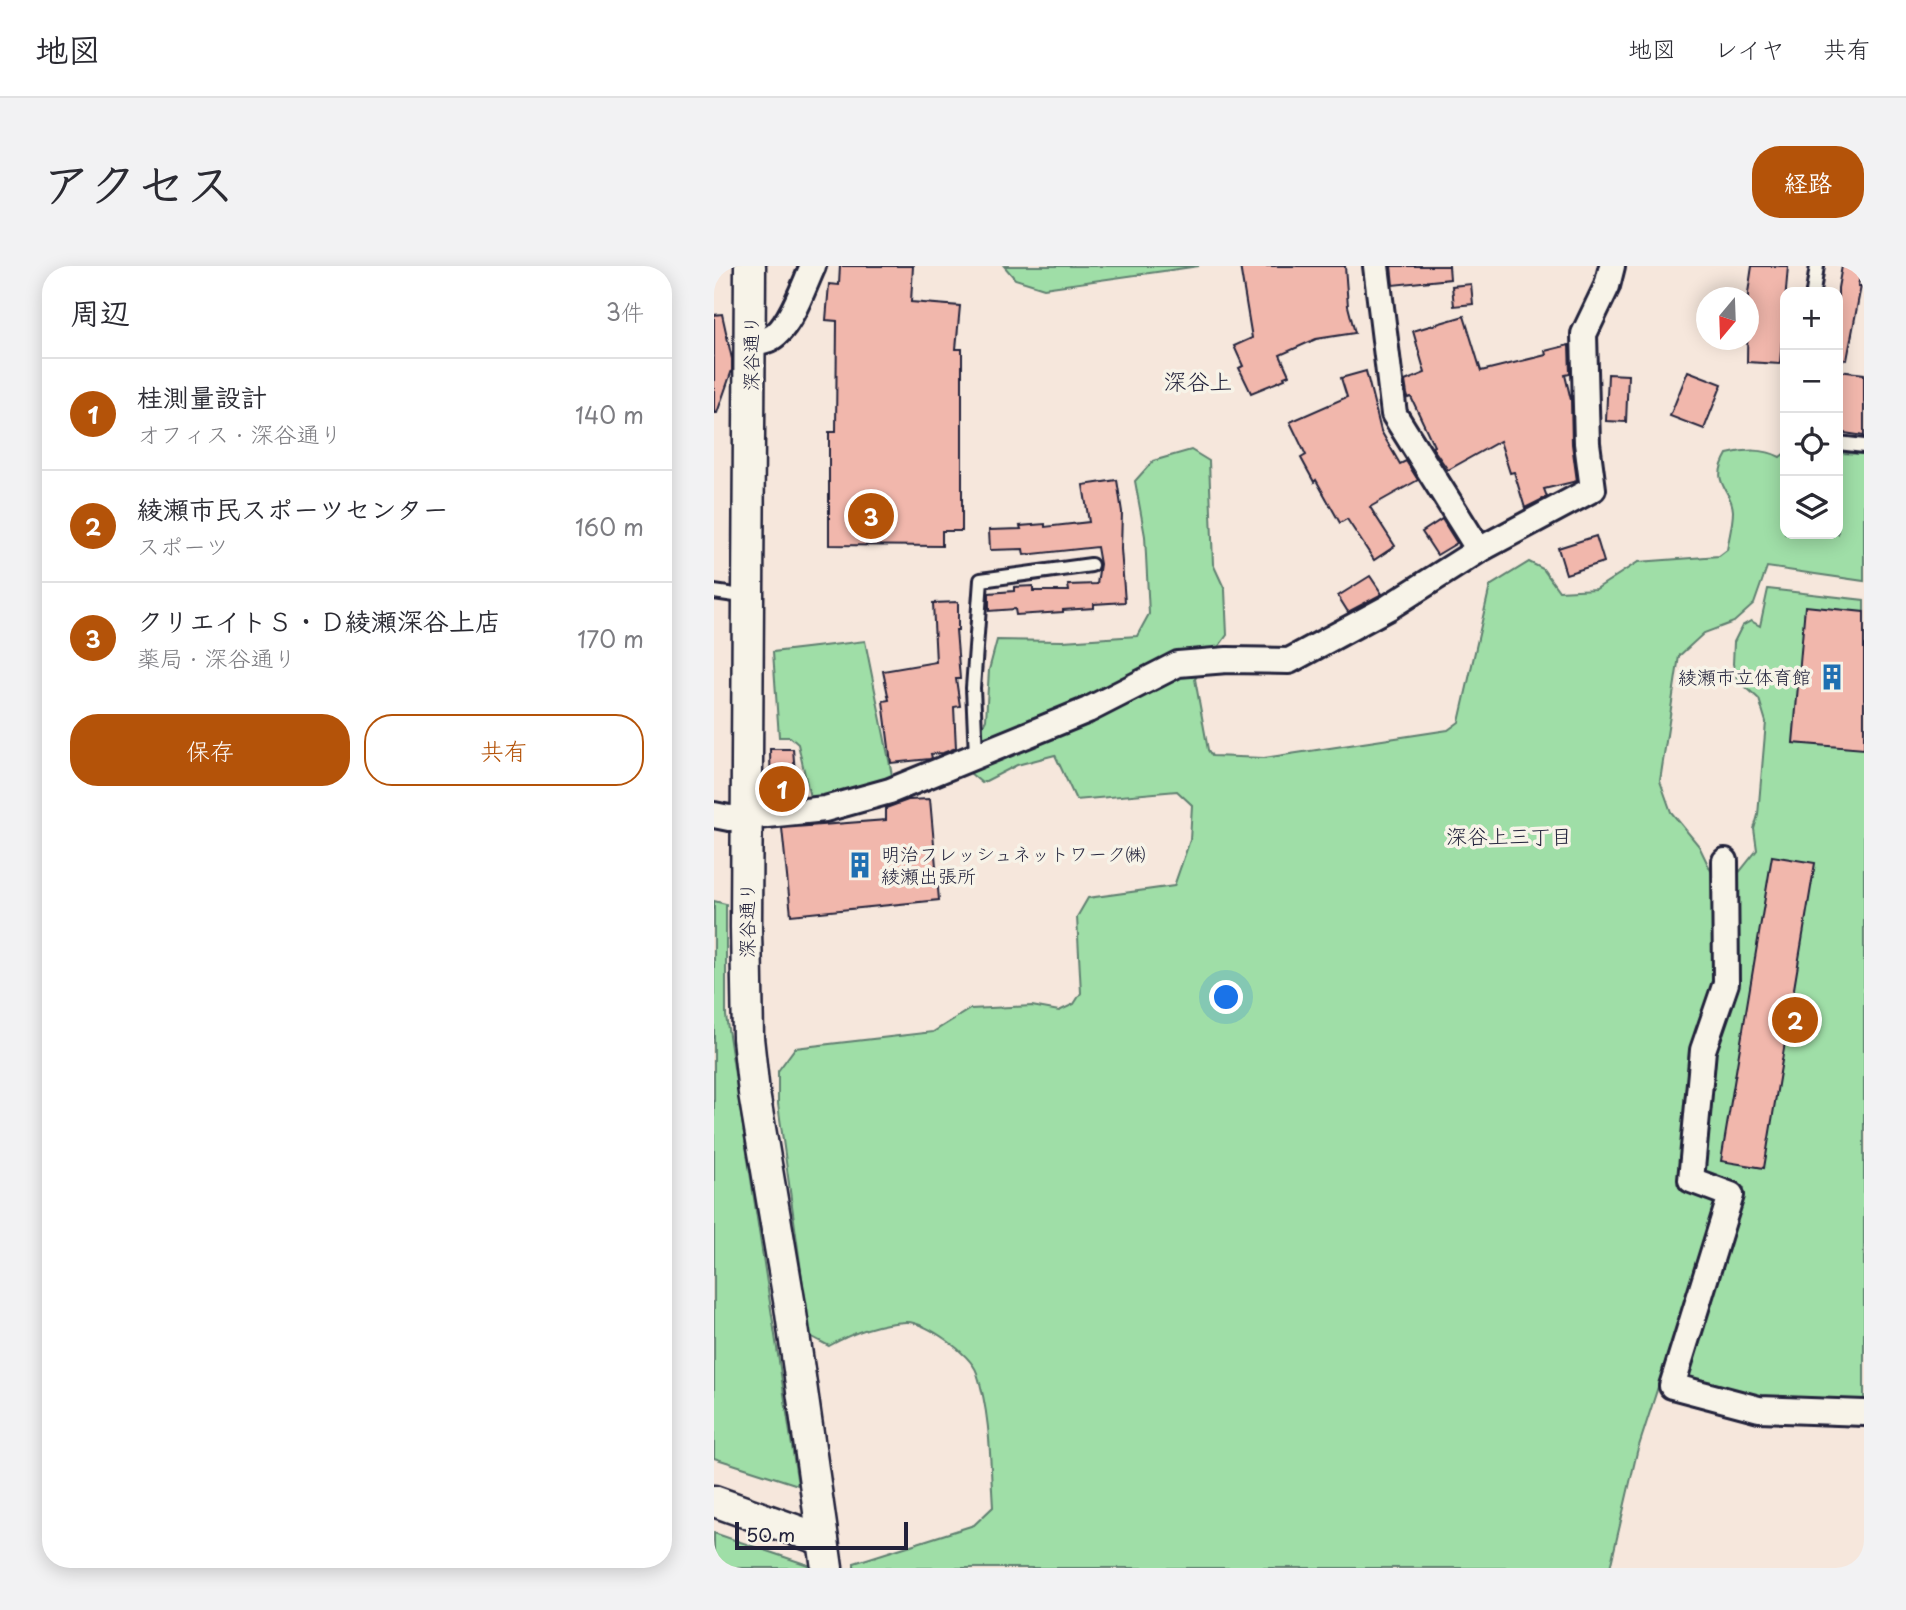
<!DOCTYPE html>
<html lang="ja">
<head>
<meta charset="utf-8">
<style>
	:root { --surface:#fff; --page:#f2f2f3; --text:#2b2b33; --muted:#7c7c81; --line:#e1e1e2; --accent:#b45309 }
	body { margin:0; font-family:"Playpen Sans","Klee One",sans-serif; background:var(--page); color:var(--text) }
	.controls { position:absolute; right:21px; top:21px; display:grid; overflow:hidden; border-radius:14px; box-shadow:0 4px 18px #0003 }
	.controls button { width:63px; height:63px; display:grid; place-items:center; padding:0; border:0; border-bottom:2px solid var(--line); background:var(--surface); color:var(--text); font:35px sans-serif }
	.compass { position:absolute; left:982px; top:21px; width:63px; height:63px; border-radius:50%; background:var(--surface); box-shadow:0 4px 18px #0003; rotate:199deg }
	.scale { position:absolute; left:21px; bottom:18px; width:173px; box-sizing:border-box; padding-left:7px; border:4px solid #22223b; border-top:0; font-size:19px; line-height:24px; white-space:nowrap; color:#22223b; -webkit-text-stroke:5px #f7f3e8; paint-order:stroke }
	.you { position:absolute; left:513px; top:732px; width:24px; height:24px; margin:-18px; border:5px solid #fff; border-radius:50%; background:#1a73e8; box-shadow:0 0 0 10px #1a73e833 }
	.badge { display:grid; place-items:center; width:46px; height:46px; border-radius:50%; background:var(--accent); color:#fff; font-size:23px; font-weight:700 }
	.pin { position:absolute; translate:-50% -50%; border:4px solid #fff; box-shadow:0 2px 7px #0006 }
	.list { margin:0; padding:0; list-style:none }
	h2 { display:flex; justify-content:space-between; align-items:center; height:91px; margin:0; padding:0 28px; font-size:30px }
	h2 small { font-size:23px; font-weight:400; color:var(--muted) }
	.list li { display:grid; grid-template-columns:46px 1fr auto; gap:21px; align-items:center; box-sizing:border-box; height:112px; padding:0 28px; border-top:2px solid var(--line) }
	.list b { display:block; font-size:26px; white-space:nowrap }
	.list p { margin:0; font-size:23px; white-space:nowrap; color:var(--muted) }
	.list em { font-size:23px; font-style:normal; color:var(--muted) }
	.actions { display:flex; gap:14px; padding:21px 28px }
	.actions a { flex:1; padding:16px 0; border:2px solid var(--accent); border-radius:28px; text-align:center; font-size:24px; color:var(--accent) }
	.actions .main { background:var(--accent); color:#fff }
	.icon { flex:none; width:38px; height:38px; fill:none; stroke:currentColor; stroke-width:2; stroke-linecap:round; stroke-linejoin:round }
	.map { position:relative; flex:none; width:1150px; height:1302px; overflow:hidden; border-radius:28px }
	header { display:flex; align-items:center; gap:42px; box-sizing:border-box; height:98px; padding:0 35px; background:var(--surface); border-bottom:2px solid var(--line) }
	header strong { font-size:33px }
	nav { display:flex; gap:38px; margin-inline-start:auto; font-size:24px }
	.intro { display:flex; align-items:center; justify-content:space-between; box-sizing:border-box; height:168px; padding:0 42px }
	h1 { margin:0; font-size:49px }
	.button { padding:18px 32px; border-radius:28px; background:var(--accent); color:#fff; font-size:24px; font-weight:700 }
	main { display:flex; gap:42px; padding:0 42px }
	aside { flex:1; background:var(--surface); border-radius:28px; box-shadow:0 4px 18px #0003 }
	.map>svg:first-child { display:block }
</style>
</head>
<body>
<header>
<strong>地図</strong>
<nav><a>地図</a><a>レイヤ</a><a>共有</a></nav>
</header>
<div class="intro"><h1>アクセス</h1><a class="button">経路</a></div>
<main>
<aside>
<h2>周辺<small>3件</small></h2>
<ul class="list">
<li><span class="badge">1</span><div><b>桂測量設計</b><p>オフィス · 深谷通り</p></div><em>140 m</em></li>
<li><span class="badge">2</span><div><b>綾瀬市民スポーツセンター</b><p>スポーツ</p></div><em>160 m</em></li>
<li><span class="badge">3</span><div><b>クリエイトＳ・Ｄ綾瀬深谷上店</b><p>薬局 · 深谷通り</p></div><em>170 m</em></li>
</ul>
<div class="actions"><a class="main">保存</a><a>共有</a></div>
</aside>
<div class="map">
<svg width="1150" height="1302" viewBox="0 0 1150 1302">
	<rect width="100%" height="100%" fill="#f6e7dc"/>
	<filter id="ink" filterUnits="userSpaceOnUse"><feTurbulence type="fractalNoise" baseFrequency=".0143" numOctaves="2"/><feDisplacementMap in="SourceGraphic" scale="14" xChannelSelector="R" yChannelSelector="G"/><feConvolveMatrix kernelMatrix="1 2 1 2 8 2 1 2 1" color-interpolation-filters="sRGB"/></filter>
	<g filter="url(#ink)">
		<g fill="#9fdea7" stroke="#608071" stroke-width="2">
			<path d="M 290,0 L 485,0 L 330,22 L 301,13 Z"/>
			<path d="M 477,184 L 495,195 L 499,298 L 511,324 L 513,369 L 481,413 L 494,484 L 498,490 L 550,492 L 734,464 L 745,456 L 776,320 L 815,296 L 829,303 L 845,325 L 882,323 L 924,296 L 1005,290 L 1013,284 C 1015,272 1019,257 1019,245 C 1018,222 995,219 1013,188 C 1031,184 1049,182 1066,191 L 1071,187 L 1071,268 L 1124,268 L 1124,187 L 1150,188 L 1150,315 L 1053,301 L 1040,338 L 1020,356 L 990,367 L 965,390 L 946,515 L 957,546 L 985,580 L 999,609 L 1005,719 L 981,779 L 966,897 L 967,912 L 1003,938 L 923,1186 L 896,1302 L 140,1302 L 140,1297 L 260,1259 L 279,1241 C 276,1197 277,1150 263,1107 C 257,1088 211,1055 192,1056 C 164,1057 138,1067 115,1080 L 96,1070 L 64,838 L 64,805 L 81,782 L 219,766 L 256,743 L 318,740 L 345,745 L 360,738 L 367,727 L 363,651 L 374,632 L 460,620 L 476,574 L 478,539 L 463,525 L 362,534 L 341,489 L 303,499 L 268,517 L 256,507 L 255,486 L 272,454 L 275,404 L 283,374 L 349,375 L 423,370 L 435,348 L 431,270 L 421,215 L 439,195 Z"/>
			<path d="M 1054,323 L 1150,334 L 1150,1140 L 1047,1134 L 979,1117 L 973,1104 L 1030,922 L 992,909 L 982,895 L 1020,613 L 1043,584 L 1040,563 L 1044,549 L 1052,456 L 1045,433 L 1023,413 L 1019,398 L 1020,376 L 1028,360 L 1037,355 L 1046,360 Z"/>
			<path d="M 151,375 L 179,514 L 97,536 L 84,478 L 76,471 L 65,471 L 59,386 Z"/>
			<path d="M 0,635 L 12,638 L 12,750 L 84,1219 L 0,1192 Z"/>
			<path d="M 0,1267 L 94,1299 L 94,1302 L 0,1302 Z"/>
		</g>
		<g fill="#f1b7ac" stroke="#22223b" stroke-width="2">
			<path d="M 126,0 L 199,0 L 197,36 L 246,40 L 242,83 L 248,83 L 248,265 L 228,265 L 228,280 L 115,279 L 115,166 L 122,166 L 123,55 L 112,54 L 115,18 L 125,19 Z"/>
			<path d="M 526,0 L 631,0 L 634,40 L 641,67 L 602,73 L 566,89 L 575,109 L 570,111 L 571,113 L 537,127 L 525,102 L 529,100 L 520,80 L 538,72 Z"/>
			<path d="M 677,0 L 735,0 L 736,13 L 679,19 Z"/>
			<path d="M 1038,0 L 1074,0 L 1066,98 L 1033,96 L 1034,27 Z"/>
			<path d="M 1128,0 L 1148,0 L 1144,20 L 1147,20 L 1133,94 L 1124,93 L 1124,22 Z"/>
			<path d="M 757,18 L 759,38 L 740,40 L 738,20 Z"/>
			<path d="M 8,48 L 18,93 L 18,104 L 3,147 L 0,147 L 0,49 Z"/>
			<path d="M 750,50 L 767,105 L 832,89 L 831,85 L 855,79 L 856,108 L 851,109 L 857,134 L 858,178 L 863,215 L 830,223 L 833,231 L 811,242 L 800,206 L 796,207 L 786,175 L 734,204 L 718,181 L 720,180 L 697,131 L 694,132 L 693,128 L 691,115 L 711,107 L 699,65 Z"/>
			<path d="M 652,105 L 667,165 L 686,198 L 692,195 L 704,214 L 656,241 L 681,280 L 660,294 L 633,253 L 626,257 L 602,214 L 600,216 L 587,192 L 592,189 L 576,156 L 633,131 L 627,112 Z"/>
			<path d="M 974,105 L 1008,118 L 990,163 L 956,150 Z"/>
			<path d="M 1124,105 L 1150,108 L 1150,170 L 1124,166 Z"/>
			<path d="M 894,108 L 914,109 L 912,156 L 892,155 Z"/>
			<path d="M 403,214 L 408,246 L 407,283 L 411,336 L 380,338 L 380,342 L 349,344 L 349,346 L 302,349 L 301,343 L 275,345 L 275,327 L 300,325 L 300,321 L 319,320 L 319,325 L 355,325 L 354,319 L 383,318 L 386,298 L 383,281 L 310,289 L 309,283 L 276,284 L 275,264 L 307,263 L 306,260 L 331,258 L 331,261 L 375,256 L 369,219 Z"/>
			<path d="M 728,253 L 743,277 L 723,289 L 708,266 Z"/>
			<path d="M 882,270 L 890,296 L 852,308 L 844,282 Z"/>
			<path d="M 656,310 L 668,328 L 634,346 L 624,330 Z"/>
			<path d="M 244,336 L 244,364 L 242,364 L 246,413 L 242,413 L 246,440 L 240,441 L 242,482 L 229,487 L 217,488 L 218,492 L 216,493 L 177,497 L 169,435 L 175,434 L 169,405 L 222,396 L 219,337 Z"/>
			<path d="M 1091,340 L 1150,346 L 1150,483 L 1079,477 Z"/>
			<path d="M 56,483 L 79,483 L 83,531 L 57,532 Z"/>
			<path d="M 216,533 L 225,634 L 77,649 L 68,562 L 172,554 L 172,542 L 194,534 Z"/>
			<path d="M 1058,590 L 1101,597 L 1050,902 L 1007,895 Z"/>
		</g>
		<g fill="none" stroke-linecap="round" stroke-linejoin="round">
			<g stroke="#22223b" stroke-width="18">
				<g id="service">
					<path d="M 1099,26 L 1103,0"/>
					<path d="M 1124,177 L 1150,180"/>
					<path d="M 0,326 L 35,331"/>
					<path d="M 262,489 L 259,422 L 267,314 L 377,299"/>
				</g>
			</g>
			<g stroke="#22223b" stroke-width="30">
				<g id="minor">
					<path d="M 662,0 L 680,148 L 765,284"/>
					<path d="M 37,77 C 43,76 50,75 55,73 C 75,65 90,19 99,0"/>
					<path d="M 0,549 L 15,552 L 34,551 L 111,543 L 176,525 L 374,444 L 464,398 L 513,394 L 575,395 L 675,341 L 765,284 L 879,223 L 873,177 L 870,68 L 893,20 L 898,0"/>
					<path d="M 1011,595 L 1012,717 L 989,784 L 977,914 L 1017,929 L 958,1120 L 1045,1143 L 1150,1147"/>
				</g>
			</g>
			<g stroke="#22223b" stroke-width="35">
				<g id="tertiary">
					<path d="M 36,0 L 32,661 L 34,772 L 40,827 L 76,1040 L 113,1302"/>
					<path d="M 0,1235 L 109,1274"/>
				</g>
			</g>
			<use href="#service" stroke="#f7f3e8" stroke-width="12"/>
			<use href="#minor" stroke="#f7f3e8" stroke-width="24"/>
			<use href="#tertiary" stroke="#f7f3e8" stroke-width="30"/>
		</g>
	</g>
	<defs>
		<g id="building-bare" transform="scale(2.1)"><path d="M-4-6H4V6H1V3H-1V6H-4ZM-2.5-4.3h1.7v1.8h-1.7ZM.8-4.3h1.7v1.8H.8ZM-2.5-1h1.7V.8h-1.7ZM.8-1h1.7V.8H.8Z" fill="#1f6fb2" stroke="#f7f3e8" stroke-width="2.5" paint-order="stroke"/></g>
	</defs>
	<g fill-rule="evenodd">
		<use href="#building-bare" x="1118" y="411"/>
		<use href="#building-bare" x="146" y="599"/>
	</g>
	<g text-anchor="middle" stroke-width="7" stroke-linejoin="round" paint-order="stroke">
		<g font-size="19" fill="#22223b" stroke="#f7f3e8">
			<text transform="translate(37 87) rotate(-90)" y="7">深谷通り</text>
			<text transform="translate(33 654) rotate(-90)" y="7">深谷通り</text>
		</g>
		<g font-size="19" fill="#22223b" stroke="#f7f3e8" text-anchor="end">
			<text x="1097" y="418">綾瀬市立体育館</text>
			<text x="167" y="595" text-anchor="start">明治フレッシュネットワーク㈱<tspan x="167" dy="22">綾瀬出張所</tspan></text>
		</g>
		<g font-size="21" fill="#22223b" stroke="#f7f3e8">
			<text x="795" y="578">深谷上三丁目</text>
		</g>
		<g font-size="23" fill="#22223b" stroke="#f7f3e8">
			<text x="484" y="124">深谷上</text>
		</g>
	</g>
</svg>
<div class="controls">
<button>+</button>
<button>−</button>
<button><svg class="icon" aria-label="locate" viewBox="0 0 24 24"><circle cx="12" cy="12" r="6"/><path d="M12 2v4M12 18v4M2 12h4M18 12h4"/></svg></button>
<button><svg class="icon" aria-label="layers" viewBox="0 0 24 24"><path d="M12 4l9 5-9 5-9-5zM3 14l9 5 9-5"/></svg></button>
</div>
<svg class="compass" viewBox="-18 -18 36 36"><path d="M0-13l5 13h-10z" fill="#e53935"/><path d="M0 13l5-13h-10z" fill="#7c7c81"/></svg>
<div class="scale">50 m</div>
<div class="you"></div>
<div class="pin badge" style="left:68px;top:523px">1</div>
<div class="pin badge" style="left:1081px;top:754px">2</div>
<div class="pin badge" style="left:157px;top:250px">3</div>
</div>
</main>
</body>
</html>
